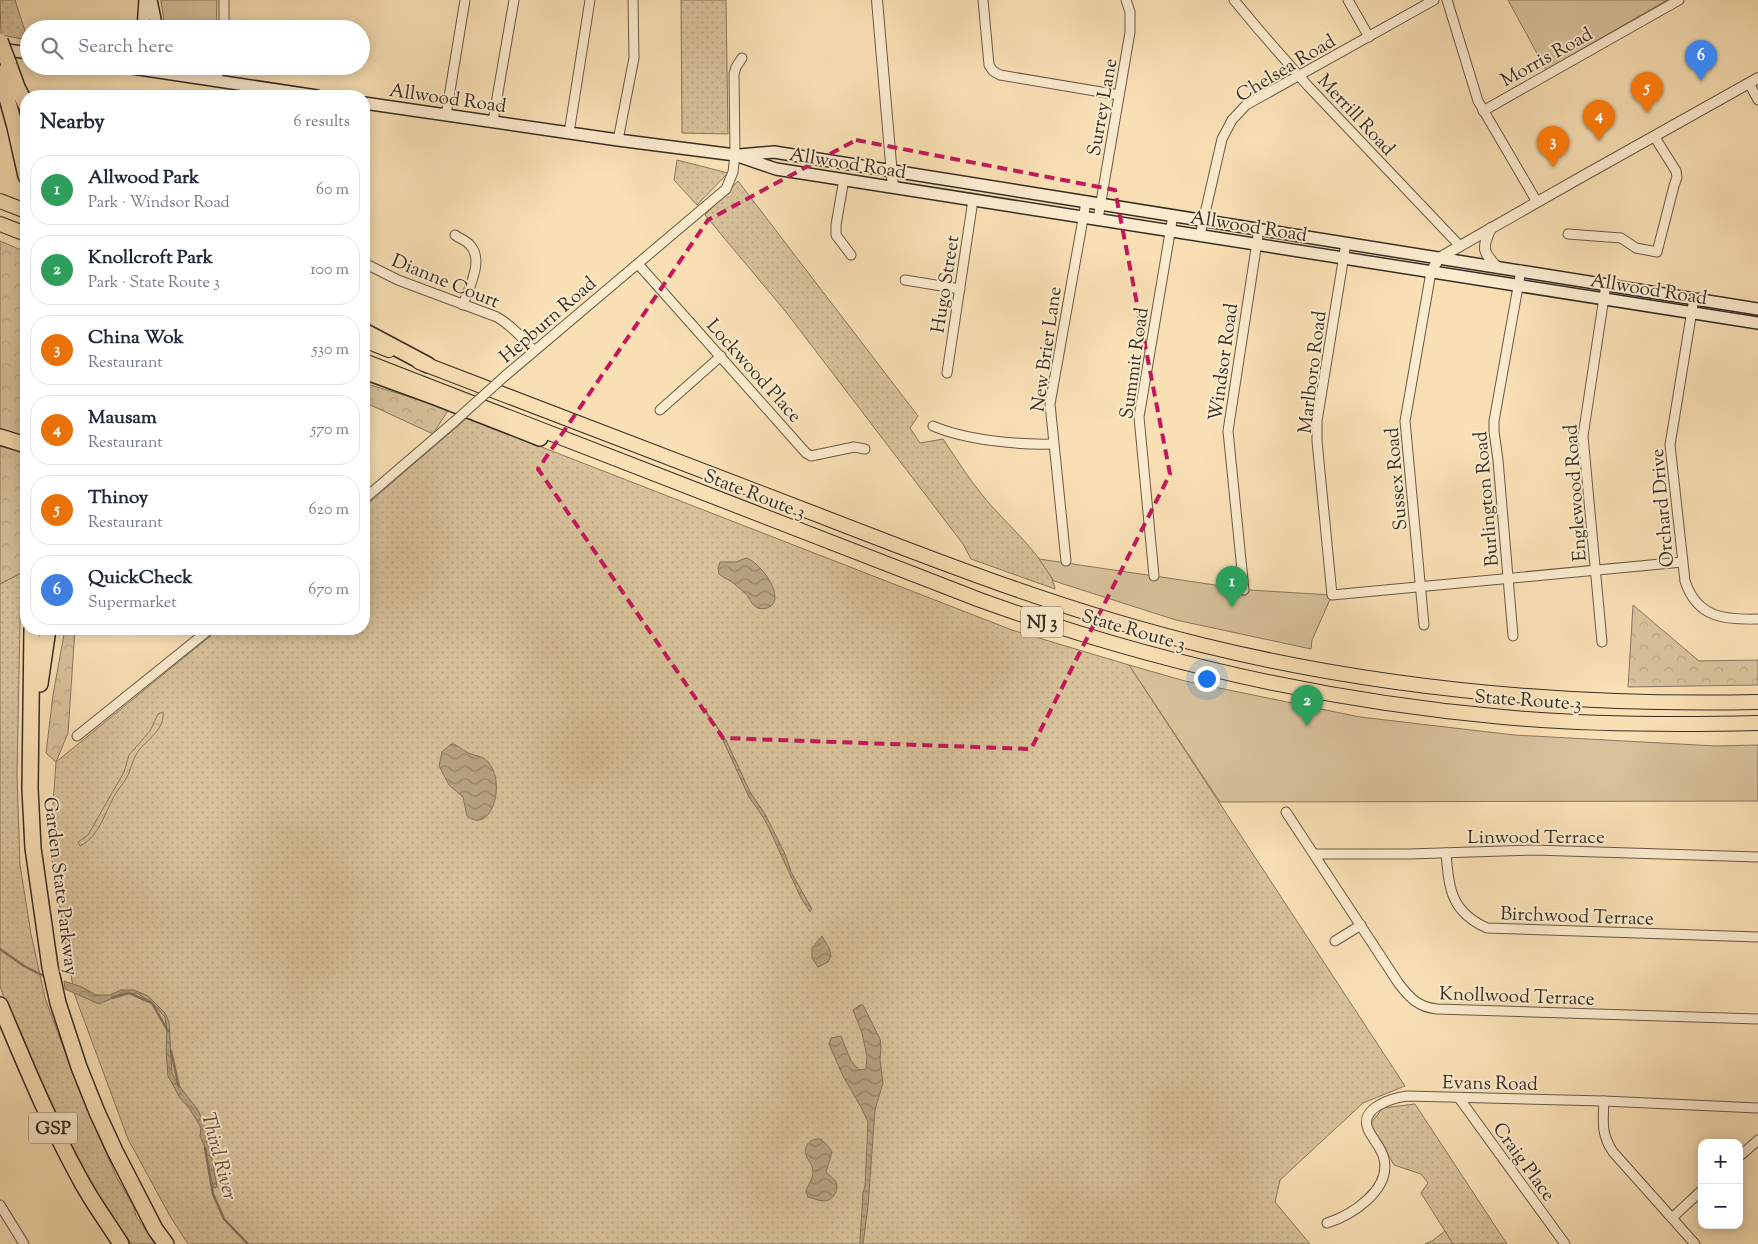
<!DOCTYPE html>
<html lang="en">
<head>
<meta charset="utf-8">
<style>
	:root { --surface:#fff; --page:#f6f6f7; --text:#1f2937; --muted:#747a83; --line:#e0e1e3; --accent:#8f2418 }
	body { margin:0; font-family:"Sorts Mill Goudy",serif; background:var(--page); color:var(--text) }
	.controls { position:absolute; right:15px; bottom:15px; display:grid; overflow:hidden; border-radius:10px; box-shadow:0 2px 12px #0003 }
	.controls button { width:45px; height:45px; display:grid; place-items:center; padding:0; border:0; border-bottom:1px solid var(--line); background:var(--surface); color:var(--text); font:25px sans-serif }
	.you { position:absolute; left:1206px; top:678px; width:18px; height:18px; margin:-12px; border:4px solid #fff; border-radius:50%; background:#1a73e8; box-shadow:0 0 0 8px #1a73e833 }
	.badge { display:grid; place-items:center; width:32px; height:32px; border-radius:50%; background:var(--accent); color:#fff; font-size:16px; font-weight:700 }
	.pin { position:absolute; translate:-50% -41px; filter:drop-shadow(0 1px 2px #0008) }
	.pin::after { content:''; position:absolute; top:26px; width:18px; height:15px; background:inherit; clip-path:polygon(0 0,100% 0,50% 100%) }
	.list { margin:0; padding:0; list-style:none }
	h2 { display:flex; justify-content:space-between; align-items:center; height:65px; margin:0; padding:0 20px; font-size:21px }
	h2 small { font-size:16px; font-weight:400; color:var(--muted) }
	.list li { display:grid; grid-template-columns:32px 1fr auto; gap:15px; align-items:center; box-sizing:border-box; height:70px; margin:0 10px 10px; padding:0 10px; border:1px solid var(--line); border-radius:20px }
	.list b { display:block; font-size:19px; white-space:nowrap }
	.list p { margin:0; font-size:16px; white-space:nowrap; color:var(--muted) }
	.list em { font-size:16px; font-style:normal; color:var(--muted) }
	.icon { flex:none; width:28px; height:28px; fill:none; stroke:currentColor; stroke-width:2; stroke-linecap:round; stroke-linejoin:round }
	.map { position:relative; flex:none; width:1758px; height:1244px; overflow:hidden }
	.search { position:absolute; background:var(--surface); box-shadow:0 2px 12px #0003; left:20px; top:20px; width:350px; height:55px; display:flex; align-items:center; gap:12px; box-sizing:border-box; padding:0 18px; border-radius:28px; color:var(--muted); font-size:19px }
	.panel { position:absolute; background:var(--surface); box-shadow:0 2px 12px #0003; left:20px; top:90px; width:350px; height:545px; border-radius:20px }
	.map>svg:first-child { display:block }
</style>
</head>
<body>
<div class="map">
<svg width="1758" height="1244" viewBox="0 0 1758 1244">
	<defs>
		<pattern id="grass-dots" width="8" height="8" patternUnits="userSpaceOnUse" patternTransform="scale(1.25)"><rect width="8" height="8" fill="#d8c29b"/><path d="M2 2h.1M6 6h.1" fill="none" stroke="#baa785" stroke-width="1.8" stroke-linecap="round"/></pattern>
		<pattern id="forest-crowns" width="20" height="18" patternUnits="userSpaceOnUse" patternTransform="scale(1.25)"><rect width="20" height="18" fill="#d8c29b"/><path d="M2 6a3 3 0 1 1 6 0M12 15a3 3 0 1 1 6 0" fill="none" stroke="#baa785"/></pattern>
		<pattern id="water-waves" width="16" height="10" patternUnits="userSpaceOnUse" patternTransform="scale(1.25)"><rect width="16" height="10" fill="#b7a383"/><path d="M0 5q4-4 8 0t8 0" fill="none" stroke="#96856b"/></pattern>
	</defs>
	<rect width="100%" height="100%" fill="#f9e0b4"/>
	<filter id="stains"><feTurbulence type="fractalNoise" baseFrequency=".004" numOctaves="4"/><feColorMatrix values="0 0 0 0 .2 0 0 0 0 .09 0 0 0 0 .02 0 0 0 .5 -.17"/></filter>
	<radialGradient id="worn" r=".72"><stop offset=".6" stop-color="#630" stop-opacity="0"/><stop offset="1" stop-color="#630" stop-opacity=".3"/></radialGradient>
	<g fill="url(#grass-dots)" stroke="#87785f">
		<path d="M 0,0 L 15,0 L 28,40 L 1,35 Z"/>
		<path d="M 681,0 L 726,0 L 728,134 L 682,133 Z"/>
		<path d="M 677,160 L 728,173 L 697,205 L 674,180 Z"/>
		<path d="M 738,181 L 918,416 L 910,428 L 920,443 L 943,439 C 956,458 968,478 983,496 C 1001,519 1052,563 1055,589 L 971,559 L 963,544 L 786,312 L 705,215 Z"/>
		<path d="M 467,418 L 1012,630 L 1129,665 L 1405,1086 L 1363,1103 L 1280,1180 L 1275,1202 L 1310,1244 L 188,1244 L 170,1216 L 128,1139 L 74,993 L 50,848 L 56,762 L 219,629 L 364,629 L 364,507 Z"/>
		<path d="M 21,573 L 17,775 L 20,865 L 31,934 L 45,998 L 80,1092 L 117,1178 L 133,1205 L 136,1216 L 155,1244 L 131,1244 L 82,1170 L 21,1046 L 0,986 L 0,584 Z"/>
		<path d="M 1415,1104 L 1507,1244 L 1453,1244 L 1421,1193 L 1428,1183 L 1421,1174 L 1394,1165 L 1370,1124 L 1383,1108 Z"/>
	</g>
	<g fill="url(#forest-crowns)" stroke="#87785f">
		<path d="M 0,241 L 21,250 L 24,382 L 21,573 L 0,584 Z"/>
		<path d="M 364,383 L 449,409 L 433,434 L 364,402 Z"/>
		<path d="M 1633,605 L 1699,661 L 1758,660 L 1758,685 L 1628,687 Z"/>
		<path d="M 65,629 L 75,629 L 68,733 L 56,762 L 46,753 L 53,695 Z"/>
		<path d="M 163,712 C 165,731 146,739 137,753 C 132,760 131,770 127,777 C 124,783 119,788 116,793 C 105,811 100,836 80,846 L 78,842 L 88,835 L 124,772 L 129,755 L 150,731 L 158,714 Z"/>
		<path d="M 1445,1231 L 1453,1244 L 1425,1244 L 1432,1241 Z"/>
	</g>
	<g fill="#d8c29b" stroke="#87785f">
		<path d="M 161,0 L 217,0 L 216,29 L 165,29 Z"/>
		<path d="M 1508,0 L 1667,0 L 1546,70 Z"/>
		<path d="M 1039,559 L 1249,590 L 1332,595 L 1312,640 L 1311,649 L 1176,620 L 1054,581 Z"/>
		<path d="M 1129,665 L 1185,681 L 1360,717 L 1514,735 L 1716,746 L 1758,745 L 1758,801 L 1220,802 Z"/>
	</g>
	<g fill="url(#water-waves)" stroke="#83745d">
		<path d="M 746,558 C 760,561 789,601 767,608 C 763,609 759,609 756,607 C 752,604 751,602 749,598 C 746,593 737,586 732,582 C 728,579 723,578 719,574 L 718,568 L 720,562 L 736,562 Z"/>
		<path d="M 706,708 L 708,714 L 726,740 L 750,792 L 765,814 L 785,854 L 791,872 L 812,909 L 810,912 L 801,898 L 765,820 L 749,797 L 717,727 L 707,715 Z"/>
		<path d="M 451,744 L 454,744 C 460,747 465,752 471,754 C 476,756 482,756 486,760 C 508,779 492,836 467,816 L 463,797 L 449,785 L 439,766 L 442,752 Z"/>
		<path d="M 822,936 L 829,948 L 831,956 L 828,962 L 818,967 L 812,958 L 812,948 Z"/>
		<path d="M 64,981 L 82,987 L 96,995 L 110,995 L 121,990 L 134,990 L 148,996 L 165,1013 L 169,1022 L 172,1073 L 177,1083 L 198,1110 L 204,1124 L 207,1142 L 211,1153 L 217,1187 L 214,1188 L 208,1168 L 206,1150 L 200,1136 L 201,1129 L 199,1124 L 189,1108 L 180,1098 L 168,1076 L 166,1049 L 167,1032 L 165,1017 L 153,1004 L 137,993 L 122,994 L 99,1004 L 65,989 Z"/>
		<path d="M 860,1005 L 863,1005 L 880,1039 L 881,1047 L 880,1060 L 883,1083 L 875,1110 L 868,1206 L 863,1244 L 860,1244 L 860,1240 L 863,1194 L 865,1185 L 868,1122 L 862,1109 L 843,1076 L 829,1044 L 831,1038 L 841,1036 L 851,1061 L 859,1070 L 866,1069 L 867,1056 L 862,1033 L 853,1010 Z"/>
		<path d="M 821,1139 L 828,1146 L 832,1152 L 826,1172 C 828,1175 832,1177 835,1180 C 840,1188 834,1201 824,1201 C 819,1201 813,1198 808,1197 L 806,1191 C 808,1185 813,1179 813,1172 C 813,1161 801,1157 807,1145 C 811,1139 815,1139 821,1139 Z"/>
	</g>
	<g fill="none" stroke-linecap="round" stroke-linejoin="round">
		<g stroke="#83745d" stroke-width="2.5">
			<path d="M 0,949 L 24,966 L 46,977"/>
			<path d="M 112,998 L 129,993 L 152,1003 L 168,1031"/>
			<path d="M 171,1051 L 179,1087"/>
			<path d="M 205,1148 L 213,1194 L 224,1219 L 248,1244"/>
		</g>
		<g stroke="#675a47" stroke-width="11">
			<g id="minor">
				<path d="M 224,0 L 224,29"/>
				<path d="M 983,0 L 989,65 L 993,71 L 1000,75 L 1119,95"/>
				<path d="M 1234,0 L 1259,30 L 1308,86 L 1460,246"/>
				<path d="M 1348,0 L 1369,37"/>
				<path d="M 1447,0 L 1478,101 L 1537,202"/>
				<path d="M 217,81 L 219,66"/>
				<path d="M 1749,83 L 1758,100"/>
				<path d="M 1483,111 L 1679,0"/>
				<path d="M 446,115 L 465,0"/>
				<path d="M 493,121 L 514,0"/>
				<path d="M 569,133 L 590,0"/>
				<path d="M 618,140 L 634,58 L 633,0"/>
				<path d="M 844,179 L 836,225 L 836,235 L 851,255"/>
				<path d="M 1098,219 L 1130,32 L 1130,12 L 1126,0"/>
				<path d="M 1568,234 L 1621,238 L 1636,248 L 1657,252 L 1674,186 L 1677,177 L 1676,171 L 1654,136"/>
				<path d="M 455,235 C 459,238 465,240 469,244 C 485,259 469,287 463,305"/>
				<path d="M 1200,235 L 1222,139 L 1232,120 L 1246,105 L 1434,0"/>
				<path d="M 1346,243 L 1317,421 L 1317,441 L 1332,595 L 1682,562"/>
				<path d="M 364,263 L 398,280 L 497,317 C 512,326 523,338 534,351"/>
				<path d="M 638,264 L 806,453 L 811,456 L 854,447 L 865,449"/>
				<path d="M 905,280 L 960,289"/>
				<path d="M 1694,298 L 1670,445 L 1685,581 C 1697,618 1725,620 1758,619"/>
				<path d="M 947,373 L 973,200"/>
				<path d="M 505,376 L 726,189 L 733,172 L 735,155 L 734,74 L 736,67 L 742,58"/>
				<path d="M 660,410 L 721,356"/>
				<path d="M 933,426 C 965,440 1018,445 1053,444"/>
				<path d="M 364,499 L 455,421"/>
				<path d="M 1066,561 L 1050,404 L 1086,202"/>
				<path d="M 1154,576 L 1139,417 L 1173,215"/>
				<path d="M 1244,590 L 1228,431 L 1259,229"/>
				<path d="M 1424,625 L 1405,421 L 1431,272"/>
				<path d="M 1513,636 L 1498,460 L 1494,431 L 1494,421 L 1521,270"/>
				<path d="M 1602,642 L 1583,436 L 1606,284"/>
				<path d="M 77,736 L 210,629"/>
				<path d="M 1286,812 L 1399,984 C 1410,998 1418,1007 1437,1009 L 1758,1019"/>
				<path d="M 1446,853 C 1449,889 1451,912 1487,928 L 1758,937"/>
				<path d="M 1314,854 L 1409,854 L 1533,850 L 1758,857"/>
				<path d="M 1335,941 L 1361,925"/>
				<path d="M 1459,1098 L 1565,1244"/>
				<path d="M 1604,1101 C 1603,1122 1601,1134 1613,1152 L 1695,1244"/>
				<path d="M 1739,1157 L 1758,1140"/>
				<path d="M 0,1205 L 24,1244"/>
				<path d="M 1672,1218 L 1702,1190"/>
				<path d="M 1327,1223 C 1352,1215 1391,1190 1384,1159 C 1382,1148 1372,1139 1368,1129 C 1359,1108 1392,1098 1407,1096 L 1604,1101 L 1758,1108"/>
			</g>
		</g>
		<g stroke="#675a47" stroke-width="12">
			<g id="tertiary">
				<path d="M 877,0 L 893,187"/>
				<path d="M 1491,228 C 1482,247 1482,252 1497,267"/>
				<path d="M 1431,272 L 1439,258 L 1576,180 L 1758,78"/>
			</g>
		</g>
		<g stroke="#362d23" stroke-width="14">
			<g id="secondary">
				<path d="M 151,0 L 157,29"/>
				<path d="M 143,29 L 145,0"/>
				<path d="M 0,49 L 29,53"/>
				<path d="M 119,66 L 317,96"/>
				<path d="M 364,103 L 618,140 L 735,155 L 776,169 L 1758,323"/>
				<path d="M 740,155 L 774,152 L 1758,309"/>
			</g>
		</g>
		<g stroke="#362d23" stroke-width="16">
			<g id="trunk">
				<path d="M 0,201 L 26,211"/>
				<path d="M 0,224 L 26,234"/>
				<path d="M 364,340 L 389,350"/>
				<path d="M 364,361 L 980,600 C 1149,661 1324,701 1503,717 C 1588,725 1673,725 1758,723"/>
				<path d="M 419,362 C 552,413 685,464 818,515 C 944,564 1070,613 1202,645 C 1385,690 1570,706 1758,702"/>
			</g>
		</g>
		<g stroke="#362d23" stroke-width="18">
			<g id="motorway">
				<path d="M 8,62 L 17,87 L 26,105"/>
				<path d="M 0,73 L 15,127 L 26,176"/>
				<path d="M 364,331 L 428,365"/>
				<path d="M 364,371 L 438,398 L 540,438"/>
				<path d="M 0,437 L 26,445"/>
				<path d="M 32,629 L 30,789 L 33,848 L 50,967 L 58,1003 L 79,1067 L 97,1112 L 115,1151 L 155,1229 L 166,1244"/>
				<path d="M 40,684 L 48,629"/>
				<path d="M 0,1005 C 25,1064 49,1123 80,1179 C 92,1202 108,1223 121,1244"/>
			</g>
		</g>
		<use href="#minor" stroke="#fbebce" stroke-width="9"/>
		<use href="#tertiary" stroke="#fbebce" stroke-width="10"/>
		<use href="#secondary" stroke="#fbebce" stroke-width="11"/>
		<use href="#trunk" stroke="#f9e0b4" stroke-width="14"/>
		<use href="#motorway" stroke="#f9e0b4" stroke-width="15"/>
		<g stroke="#675a47" stroke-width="11" stroke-linecap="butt">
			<path id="minor-bridge" d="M 455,421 L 505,376"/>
		</g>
		<g stroke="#362d23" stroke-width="18" stroke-linecap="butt">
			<path id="motorway-bridge" d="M 0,41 L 8,62"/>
		</g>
		<use href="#minor-bridge" stroke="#fbebce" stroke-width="9"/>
		<use href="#motorway-bridge" stroke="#f9e0b4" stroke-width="15"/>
	</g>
	<path fill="none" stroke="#c2185b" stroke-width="4" stroke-dasharray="10 6" stroke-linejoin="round" d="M 856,140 L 1115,190 L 1170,474 L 1031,749 L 723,738 L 538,469 L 708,220 Z"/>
	<g text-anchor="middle" stroke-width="4" stroke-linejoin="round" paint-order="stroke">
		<g fill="#fbebce" stroke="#716656" stroke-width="1">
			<rect x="1021" y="606.5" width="42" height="31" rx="4"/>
			<rect x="29" y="1112.5" width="48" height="31" rx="4"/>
		</g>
		<g font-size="18" font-weight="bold" fill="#362d23">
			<text x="1042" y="628">NJ 3</text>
			<text x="53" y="1134">GSP</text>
		</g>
		<g font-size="19" fill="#362d23" stroke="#fbebce">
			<text transform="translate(1546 56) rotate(-29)" y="7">Morris Road</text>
			<text transform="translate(1285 67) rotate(-31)" y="7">Chelsea Road</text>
			<text transform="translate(448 97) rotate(8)" y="7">Allwood Road</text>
			<text transform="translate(1101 107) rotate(-80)" y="7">Surrey Lane</text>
			<text transform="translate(1357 114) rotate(47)" y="7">Merrill Road</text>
			<text transform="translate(848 162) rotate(9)" y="7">Allwood Road</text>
			<text transform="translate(1249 225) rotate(9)" y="7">Allwood Road</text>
			<text transform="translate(446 280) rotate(22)" y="7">Dianne Court</text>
			<text transform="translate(944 284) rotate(-81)" y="7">Hugo Street</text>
			<text transform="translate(1649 288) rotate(9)" y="7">Allwood Road</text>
			<text transform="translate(547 319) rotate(-41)" y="7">Hepburn Road</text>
			<text transform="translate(1045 349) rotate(-82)" y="7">New Brier Lane</text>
			<text transform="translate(1222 362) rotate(-82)" y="7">Windsor Road</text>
			<text transform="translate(1133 363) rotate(-82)" y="7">Summit Road</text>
			<text transform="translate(755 370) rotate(48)" y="7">Lockwood Place</text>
			<text transform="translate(1311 372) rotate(-83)" y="7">Marlboro Road</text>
			<text transform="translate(1395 479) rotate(-95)" y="7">Sussex Road</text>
			<text transform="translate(755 493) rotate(21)" y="7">State Route 3</text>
			<text transform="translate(1574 493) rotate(-94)" y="7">Englewood Road</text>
			<text transform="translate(1485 499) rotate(-95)" y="7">Burlington Road</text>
			<text transform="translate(1661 508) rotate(-95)" y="7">Orchard Drive</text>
			<text transform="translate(1134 629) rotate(16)" y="7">State Route 3</text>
			<text transform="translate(1528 699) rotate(4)" y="7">State Route 3</text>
			<text x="1536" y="843">Linwood Terrace</text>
			<text transform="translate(62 886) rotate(83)" y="7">Garden State Parkway</text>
			<text transform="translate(1577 915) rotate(2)" y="7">Birchwood Terrace</text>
			<text transform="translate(1517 995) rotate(2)" y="7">Knollwood Terrace</text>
			<text transform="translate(1490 1082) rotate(1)" y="7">Evans Road</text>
			<text transform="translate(1525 1161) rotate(54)" y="7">Craig Place</text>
		</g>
		<g font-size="20" font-style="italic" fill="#5d5040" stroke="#fbebce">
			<text transform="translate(220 1156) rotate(75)" y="7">Third River</text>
		</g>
	</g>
	<rect width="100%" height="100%" filter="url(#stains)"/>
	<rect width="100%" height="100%" fill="url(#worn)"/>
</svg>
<div class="controls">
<button>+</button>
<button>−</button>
</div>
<div class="you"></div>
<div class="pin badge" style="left:1232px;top:607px;background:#2e9e5b">1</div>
<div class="pin badge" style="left:1307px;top:726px;background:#2e9e5b">2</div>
<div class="pin badge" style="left:1553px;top:167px;background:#e8710a">3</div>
<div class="pin badge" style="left:1599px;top:141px;background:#e8710a">4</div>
<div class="pin badge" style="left:1647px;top:113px;background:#e8710a">5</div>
<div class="pin badge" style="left:1701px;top:81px;background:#3f7fe0">6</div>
<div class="search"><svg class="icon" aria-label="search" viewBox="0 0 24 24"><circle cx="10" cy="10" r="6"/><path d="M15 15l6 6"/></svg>Search here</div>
<section class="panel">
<h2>Nearby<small>6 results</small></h2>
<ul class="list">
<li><span class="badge" style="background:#2e9e5b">1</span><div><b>Allwood Park</b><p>Park · Windsor Road</p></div><em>60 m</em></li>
<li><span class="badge" style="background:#2e9e5b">2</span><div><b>Knollcroft Park</b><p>Park · State Route 3</p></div><em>100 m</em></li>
<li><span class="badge" style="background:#e8710a">3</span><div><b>China Wok</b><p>Restaurant</p></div><em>530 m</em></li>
<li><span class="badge" style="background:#e8710a">4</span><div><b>Mausam</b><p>Restaurant</p></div><em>570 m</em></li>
<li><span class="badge" style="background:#e8710a">5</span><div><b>Thinoy</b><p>Restaurant</p></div><em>620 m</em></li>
<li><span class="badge" style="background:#3f7fe0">6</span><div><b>QuickCheck</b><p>Supermarket</p></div><em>670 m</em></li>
</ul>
</section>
</div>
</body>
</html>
